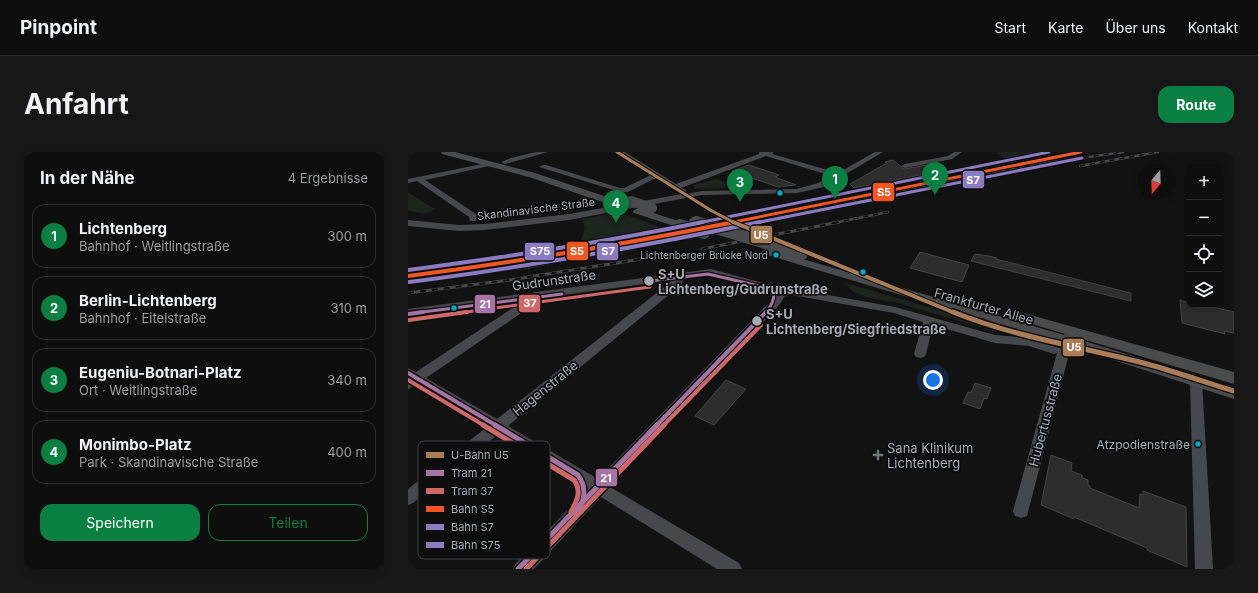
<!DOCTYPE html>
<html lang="de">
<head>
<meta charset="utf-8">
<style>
	:root { --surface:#0e0e0e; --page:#171717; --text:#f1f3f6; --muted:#9b9c9e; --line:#2e2e2e; --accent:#0b8043 }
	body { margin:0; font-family:Inter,sans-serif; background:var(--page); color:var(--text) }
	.controls { position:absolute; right:12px; top:12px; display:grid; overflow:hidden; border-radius:8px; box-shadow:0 2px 10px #0003 }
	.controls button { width:36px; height:36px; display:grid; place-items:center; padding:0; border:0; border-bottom:1px solid var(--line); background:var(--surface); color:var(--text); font:20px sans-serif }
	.compass { position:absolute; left:730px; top:12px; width:36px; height:36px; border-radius:50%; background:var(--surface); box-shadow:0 2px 10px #0003; rotate:199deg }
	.you { position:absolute; left:525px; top:228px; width:14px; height:14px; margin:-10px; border:3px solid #fff; border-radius:50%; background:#1a73e8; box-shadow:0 0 0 6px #1a73e833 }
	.badge { display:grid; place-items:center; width:26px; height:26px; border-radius:50%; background:var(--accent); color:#fff; font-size:13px; font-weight:700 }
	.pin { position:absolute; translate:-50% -33px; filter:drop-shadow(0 1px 2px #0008) }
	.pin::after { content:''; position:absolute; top:21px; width:14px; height:12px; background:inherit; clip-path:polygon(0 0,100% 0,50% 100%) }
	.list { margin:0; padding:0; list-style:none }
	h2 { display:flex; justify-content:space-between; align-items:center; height:52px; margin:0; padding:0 16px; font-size:17px }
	h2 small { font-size:13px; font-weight:400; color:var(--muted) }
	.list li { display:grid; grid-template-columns:26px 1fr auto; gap:12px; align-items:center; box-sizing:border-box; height:64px; margin:0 8px 8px; padding:0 8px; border:1px solid var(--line); border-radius:12px }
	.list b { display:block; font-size:15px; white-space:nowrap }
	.list p { margin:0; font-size:13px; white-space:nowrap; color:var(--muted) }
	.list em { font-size:13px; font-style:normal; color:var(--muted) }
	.actions { display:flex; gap:8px; padding:12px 16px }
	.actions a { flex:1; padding:9px 0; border:1px solid var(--accent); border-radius:12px; text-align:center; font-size:14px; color:var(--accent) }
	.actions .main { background:var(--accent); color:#fff }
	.icon { flex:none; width:22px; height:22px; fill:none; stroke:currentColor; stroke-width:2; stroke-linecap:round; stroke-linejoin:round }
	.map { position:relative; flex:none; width:826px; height:417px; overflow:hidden; border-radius:12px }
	header { display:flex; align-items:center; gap:24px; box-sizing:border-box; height:56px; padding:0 20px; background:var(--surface); border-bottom:1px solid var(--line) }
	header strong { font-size:19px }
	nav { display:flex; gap:22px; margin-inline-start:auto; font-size:14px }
	.intro { display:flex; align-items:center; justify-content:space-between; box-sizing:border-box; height:96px; padding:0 24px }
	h1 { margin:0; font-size:28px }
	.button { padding:10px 18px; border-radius:12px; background:var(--accent); color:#fff; font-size:14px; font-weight:700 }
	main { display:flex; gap:24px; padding:0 24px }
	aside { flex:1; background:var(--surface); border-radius:12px; box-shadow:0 2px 10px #0003 }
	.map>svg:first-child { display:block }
</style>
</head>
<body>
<header>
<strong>Pinpoint</strong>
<nav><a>Start</a><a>Karte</a><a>Über uns</a><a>Kontakt</a></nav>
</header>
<div class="intro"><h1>Anfahrt</h1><a class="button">Route</a></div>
<main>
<aside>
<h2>In der Nähe<small>4 Ergebnisse</small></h2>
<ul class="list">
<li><span class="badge">1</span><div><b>Lichtenberg</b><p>Bahnhof · Weitlingstraße</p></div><em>300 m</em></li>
<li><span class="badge">2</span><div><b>Berlin-Lichtenberg</b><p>Bahnhof · Eitelstraße</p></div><em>310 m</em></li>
<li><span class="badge">3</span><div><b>Eugeniu-Botnari-Platz</b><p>Ort · Weitlingstraße</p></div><em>340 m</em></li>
<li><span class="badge">4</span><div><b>Monimbo-Platz</b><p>Park · Skandinavische Straße</p></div><em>400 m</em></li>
</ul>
<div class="actions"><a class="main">Speichern</a><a>Teilen</a></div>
</aside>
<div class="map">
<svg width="826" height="417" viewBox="0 0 826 417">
	<rect width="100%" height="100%" fill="#121213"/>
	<g fill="#1d231d">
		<path d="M 593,0 L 645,0 L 599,8 L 588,1 Z"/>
		<path d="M 308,27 L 329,34 L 320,36 L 286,37 L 286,33 Z"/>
		<path d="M 0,40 L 27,57 L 18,62 L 0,59 Z"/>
		<path d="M 211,60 L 255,76 L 172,91 L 177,76 L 174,67 Z"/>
		<path d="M 438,131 L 609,181 L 609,182 L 580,178 L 491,151 L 465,147 L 445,140 Z"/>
	</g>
	<g fill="#2d2d2e" stroke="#424346">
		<path d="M 485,8 L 496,17 L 525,12 L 534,19 L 446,36 L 442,32 L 479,11 L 477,10 Z"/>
		<path d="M 341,13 L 371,23 L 367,25 L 388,33 L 370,35 L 324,19 Z"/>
		<path d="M 512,100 L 538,107 L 561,113 L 554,130 L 502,116 Z"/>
		<path d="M 567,102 L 581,104 L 589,106 L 588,107 L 723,141 L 723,149 L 563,109 Z"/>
		<path d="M 772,148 L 781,151 L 781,153 L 796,153 L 826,160 L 826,181 L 816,179 L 817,182 L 774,171 Z"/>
		<path d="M 318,228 L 338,237 L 306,273 L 287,264 Z"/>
		<path d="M 567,231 L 583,236 L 579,247 L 576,246 L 572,257 L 555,251 L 560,240 L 563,241 Z"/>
		<path d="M 643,303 L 664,311 L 663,319 L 674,323 L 674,326 L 680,328 L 680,333 L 682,334 L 682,336 L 731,356 L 732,342 L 735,343 L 735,339 L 778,355 L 779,415 L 739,398 L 739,396 L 666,365 L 666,367 L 633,353 Z"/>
	</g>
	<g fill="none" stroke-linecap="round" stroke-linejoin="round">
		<g fill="#47484b" fill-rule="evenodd">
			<path d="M 128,0 L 140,0 L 97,12 L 93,10 L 103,6 Z"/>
			<path d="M 209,0 L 217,0 L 268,32 L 351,2 L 351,0 L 366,0 L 364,2 L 430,21 L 467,0 L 475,0 L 416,35 L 389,41 L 294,43 L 161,68 L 77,78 L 51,79 L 0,74 L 0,68 L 51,73 L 77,72 L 161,62 L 274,42 L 248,26 L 220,40 L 212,40 L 131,15 L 135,13 L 138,13 L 212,36 L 216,36 L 243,23 ZM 358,4 L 424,24 L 410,31 L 389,37 L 294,39 L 278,42 L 278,38 L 273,36 Z"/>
			<path d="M 546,0 L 554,0 L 544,7 L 497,16 L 493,14 L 497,12 L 540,4 Z"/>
			<path d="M 84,10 L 88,12 L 86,13 L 17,28 L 68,62 L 69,67 L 68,69 L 62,69 L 61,65 L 9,29 L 0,31 L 0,27 Z"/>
			<path d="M 303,117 L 359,132 L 487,155 L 587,183 L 622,186 L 651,196 L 659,175 L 667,175 L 669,178 L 661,202 L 619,364 L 613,366 L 607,364 L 605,359 L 649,201 L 646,202 L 621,194 L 587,191 L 525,173 L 518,202 L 516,205 L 512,206 L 508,205 L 506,202 L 515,170 L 486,161 L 378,142 L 372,152 L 202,335 L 331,411 L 334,417 L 309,417 L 193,345 L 126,417 L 105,417 L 108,411 L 180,337 L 90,282 L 5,351 L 0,353 L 0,337 L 79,275 L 9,232 L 0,237 L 0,216 L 8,220 L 115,149 L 0,165 L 0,157 ZM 303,123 L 369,140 L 364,148 L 350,162 L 190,327 L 100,274 L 273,133 L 276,127 ZM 265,128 L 89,267 L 18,226 L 122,155 L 126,147 Z"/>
			<path d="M 788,224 L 792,226 L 794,229 L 805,417 L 787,417 L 782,229 L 784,226 Z"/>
		</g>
		<g fill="#4a4b4d" fill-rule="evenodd">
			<path d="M 33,0 L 47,0 L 127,21 L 214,50 L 215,52 L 214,54 L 206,54 L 121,25 L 34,2 Z"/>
			<path d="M 230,56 L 276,71 L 277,73 L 272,76 L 226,61 L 225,59 Z"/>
			<path d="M 360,97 L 663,185 L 826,235 L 826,247 L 653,191 L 356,102 L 354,100 L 356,98 Z"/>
			<path d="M 612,160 L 826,220 L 826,232 L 607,167 L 605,164 L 607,161 Z"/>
		</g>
		<g stroke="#48494b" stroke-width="2.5">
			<g id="rail-far1">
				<path d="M 672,14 L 750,0"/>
				<path d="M 332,71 L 598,17 L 715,0"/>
				<path d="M 426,71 L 480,60"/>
			</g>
		</g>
		<g stroke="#48494b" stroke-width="3">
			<g id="rail">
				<path d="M 294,97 L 431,70"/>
				<path d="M 0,128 L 50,124 L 125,114 L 337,70"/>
				<path d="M 0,141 L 102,128 L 252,104"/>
			</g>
		</g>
		<use href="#rail-far1" stroke="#0d0d0e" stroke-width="1.5" stroke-dasharray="5" stroke-linecap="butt"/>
		<use href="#rail" stroke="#0d0d0e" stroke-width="2" stroke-dasharray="6" stroke-linecap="butt"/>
		<g stroke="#4a4b4d" stroke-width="10">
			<path d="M 223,49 L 244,56"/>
			<path d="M 286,70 L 291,71"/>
		</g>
		<g stroke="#4a4b4d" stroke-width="12">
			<path d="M 288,70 L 394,102"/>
			<path d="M 272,73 L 296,81"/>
		</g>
		<g stroke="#0d0d0e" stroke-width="5">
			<path id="rail-1-far1" d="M 321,71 L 673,0"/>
		</g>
		<g stroke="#0d0d0e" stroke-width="6">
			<path id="rail-1" d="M 0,124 C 109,110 218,92 326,70"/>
		</g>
		<g stroke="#0d0d0e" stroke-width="5">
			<path id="rail-2-far1" d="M 347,71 L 674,6"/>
		</g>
		<g stroke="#0d0d0e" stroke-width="6">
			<path id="rail-2" d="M 1,130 C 119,115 236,94 352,70"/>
		</g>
		<g stroke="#0d0d0e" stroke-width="5">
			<path id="rail-3-far1" d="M 290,71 L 641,0"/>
		</g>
		<g stroke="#0d0d0e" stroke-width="6">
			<path id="rail-3" d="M 0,118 C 99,105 197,90 295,70"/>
		</g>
		<use href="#rail-1-far1" stroke="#f25721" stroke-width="3"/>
		<use href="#rail-1" stroke="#f25721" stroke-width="4"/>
		<use href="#rail-2-far1" stroke="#8b7cc2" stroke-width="3"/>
		<use href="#rail-2" stroke="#8b7cc2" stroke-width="4"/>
		<use href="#rail-3-far1" stroke="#8b7cc2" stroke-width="3"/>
		<use href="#rail-3" stroke="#8b7cc2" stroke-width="4"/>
		<g stroke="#0d0d0e" stroke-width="5.5">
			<g id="tram-1-far2">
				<path d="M 241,129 L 300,122 L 360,136 L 366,141 C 366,149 363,155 357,161"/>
				<path d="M 7,161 L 154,142"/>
			</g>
		</g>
		<g stroke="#0d0d0e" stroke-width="7">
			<g id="tram-1-far1">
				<path d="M 0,162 L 15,160"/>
				<path d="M 0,221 L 89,274"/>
				<path d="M 248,274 L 358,160"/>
			</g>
		</g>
		<g stroke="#0d0d0e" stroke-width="8">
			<g id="tram-1">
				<path d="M 87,273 L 170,323 C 180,337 176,349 168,363"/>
				<path d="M 110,417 L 249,273"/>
			</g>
		</g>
		<g stroke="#0d0d0e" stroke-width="5.5">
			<path id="tram-2-far2" d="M 51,161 L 242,135"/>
		</g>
		<g stroke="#0d0d0e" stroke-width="7">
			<g id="tram-2-far1">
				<path d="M 1,168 L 59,160"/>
				<path d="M 0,228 L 77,274"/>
				<path d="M 255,274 L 353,173"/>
			</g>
		</g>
		<g stroke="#0d0d0e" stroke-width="8">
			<g id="tram-2">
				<path d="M 75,273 L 166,328 C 174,339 169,349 163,360"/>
				<path d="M 118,417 L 256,273"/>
			</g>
		</g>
		<use href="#tram-1-far2" stroke="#a574a5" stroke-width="3"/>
		<use href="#tram-1-far1" stroke="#a574a5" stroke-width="4"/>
		<use href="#tram-1" stroke="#a574a5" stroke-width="5"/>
		<use href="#tram-2-far2" stroke="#ce6868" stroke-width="3"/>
		<use href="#tram-2-far1" stroke="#ce6868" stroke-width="4"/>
		<use href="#tram-2" stroke="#ce6868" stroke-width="5"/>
		<g stroke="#0d0d0e" stroke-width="5">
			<path id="metro-1-far2" d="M 209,0 L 304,59 L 327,71"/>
		</g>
		<g stroke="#0d0d0e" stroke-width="6">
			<path id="metro-1-far1" d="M 325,70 L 547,161"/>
		</g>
		<g stroke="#0d0d0e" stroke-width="8">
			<path id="metro-1" d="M 545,160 C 607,185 674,195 739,212 C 768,220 797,230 826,239"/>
		</g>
		<use href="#metro-1-far2" stroke="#aa7d57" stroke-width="3"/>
		<use href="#metro-1-far1" stroke="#aa7d57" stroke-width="4"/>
		<use href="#metro-1" stroke="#aa7d57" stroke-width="5"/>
	</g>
	<g fill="#00a9ce" stroke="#0d0d0e" stroke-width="1.5">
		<circle cx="372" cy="41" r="3.5"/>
		<circle cx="368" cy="103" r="3.5"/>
		<circle cx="455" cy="120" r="3.5"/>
		<circle cx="46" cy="156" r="3.5"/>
		<circle cx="790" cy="292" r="3.5"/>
	</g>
	<g fill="#a5aab3" stroke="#0d0d0e" stroke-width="1.5">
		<circle cx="241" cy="129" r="5.5"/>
		<circle cx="349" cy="169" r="5.5"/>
	</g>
	<path fill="#72757b" stroke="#0d0d0e" stroke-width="1.5" d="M468 297h4v4h4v4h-4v4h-4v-4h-4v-4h4z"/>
	<g text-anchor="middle" stroke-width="3.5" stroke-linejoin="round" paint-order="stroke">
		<g font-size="10" fill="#a5aab3" stroke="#0d0d0e" text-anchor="end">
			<text x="360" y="107">Lichtenberger Brücke Nord</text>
		</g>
		<g font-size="11" fill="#a5aab3" stroke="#0d0d0e">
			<text transform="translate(128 57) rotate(-7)" y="4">Skandinavische Straße</text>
		</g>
		<g font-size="12" fill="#a5aab3" stroke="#0d0d0e" text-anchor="end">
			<text x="782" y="297">Atzpodienstraße</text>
		</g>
		<g font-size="13" font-weight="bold" fill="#a5aab3" stroke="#0d0d0e" text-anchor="start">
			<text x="250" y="127">S+U<tspan x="250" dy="15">Lichtenberg/Gudrunstraße</tspan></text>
			<text x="358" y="167">S+U<tspan x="358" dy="15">Lichtenberg/Siegfriedstraße</tspan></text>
		</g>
		<g font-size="13" fill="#a5aab3" stroke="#0d0d0e">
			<text transform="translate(146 128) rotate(-8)" y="5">Gudrunstraße</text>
			<text transform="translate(576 154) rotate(16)" y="5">Frankfurter Allee</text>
			<text transform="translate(137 236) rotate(-39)" y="5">Hagenstraße</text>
			<text transform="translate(637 268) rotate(-75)" y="5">Hubertusstraße</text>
		</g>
		<g font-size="13" fill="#a5aab3" stroke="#0d0d0e" text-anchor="start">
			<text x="479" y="301">Sana Klinikum<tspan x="479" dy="15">Lichtenberg</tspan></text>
		</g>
	</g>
	<rect x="10" y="289" width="132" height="118" rx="6" fill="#0d0d0e" stroke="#3b3c40" stroke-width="1"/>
	<rect x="18" y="300" width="18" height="6" fill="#aa7d57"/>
	<rect x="18" y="318" width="18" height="6" fill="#a574a5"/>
	<rect x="18" y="336" width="18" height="6" fill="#ce6868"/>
	<rect x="18" y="354" width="18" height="6" fill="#f25721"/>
	<rect x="18" y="372" width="18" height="6" fill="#8b7cc2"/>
	<rect x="18" y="390" width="18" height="6" fill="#8b7cc2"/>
	<g font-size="11" fill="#a5aab3">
		<text x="43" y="307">U-Bahn U5</text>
		<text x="43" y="325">Tram 21</text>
		<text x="43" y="343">Tram 37</text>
		<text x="43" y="361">Bahn S5</text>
		<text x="43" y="379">Bahn S7</text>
		<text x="43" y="397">Bahn S75</text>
	</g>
	<g stroke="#0d0d0e" stroke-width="1.5">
		<rect x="554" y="18" width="23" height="19" rx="4" fill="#8b7cc2"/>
		<rect x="464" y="30" width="23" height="20" rx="4" fill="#f25721"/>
		<rect x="342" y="73" width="23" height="19" rx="4" fill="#aa7d57"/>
		<rect x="158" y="89" width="23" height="20" rx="4" fill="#f25721"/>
		<rect x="116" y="90" width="31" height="19" rx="4" fill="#8b7cc2"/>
		<rect x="188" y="90" width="23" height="19" rx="4" fill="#8b7cc2"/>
		<rect x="110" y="142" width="23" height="19" rx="4" fill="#ce6868"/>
		<rect x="66" y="142" width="22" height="20" rx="4" fill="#a574a5"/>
		<rect x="654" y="186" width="23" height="19" rx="4" fill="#aa7d57"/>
		<rect x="187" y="316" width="23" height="19" rx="4" fill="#a574a5"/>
	</g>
	<g font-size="11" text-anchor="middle" font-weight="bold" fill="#fff">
		<text x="565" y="32">S7</text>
		<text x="476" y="44">S5</text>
		<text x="353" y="87">U5</text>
		<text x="169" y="103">S5</text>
		<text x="132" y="103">S75</text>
		<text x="200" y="103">S7</text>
		<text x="122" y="155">37</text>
		<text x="77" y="156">21</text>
		<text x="666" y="199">U5</text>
		<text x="198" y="330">21</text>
	</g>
</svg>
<div class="controls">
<button>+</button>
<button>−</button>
<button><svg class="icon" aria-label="locate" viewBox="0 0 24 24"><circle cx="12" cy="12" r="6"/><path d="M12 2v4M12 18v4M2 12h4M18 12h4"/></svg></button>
<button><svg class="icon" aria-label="layers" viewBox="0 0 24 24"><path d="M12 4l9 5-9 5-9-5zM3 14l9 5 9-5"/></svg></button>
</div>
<svg class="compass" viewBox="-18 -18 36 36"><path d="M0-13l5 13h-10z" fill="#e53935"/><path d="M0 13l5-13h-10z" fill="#9b9c9e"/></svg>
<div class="you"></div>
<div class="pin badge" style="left:427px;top:47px">1</div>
<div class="pin badge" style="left:527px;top:43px">2</div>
<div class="pin badge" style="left:332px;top:50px">3</div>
<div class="pin badge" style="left:208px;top:71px">4</div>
</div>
</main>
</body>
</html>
